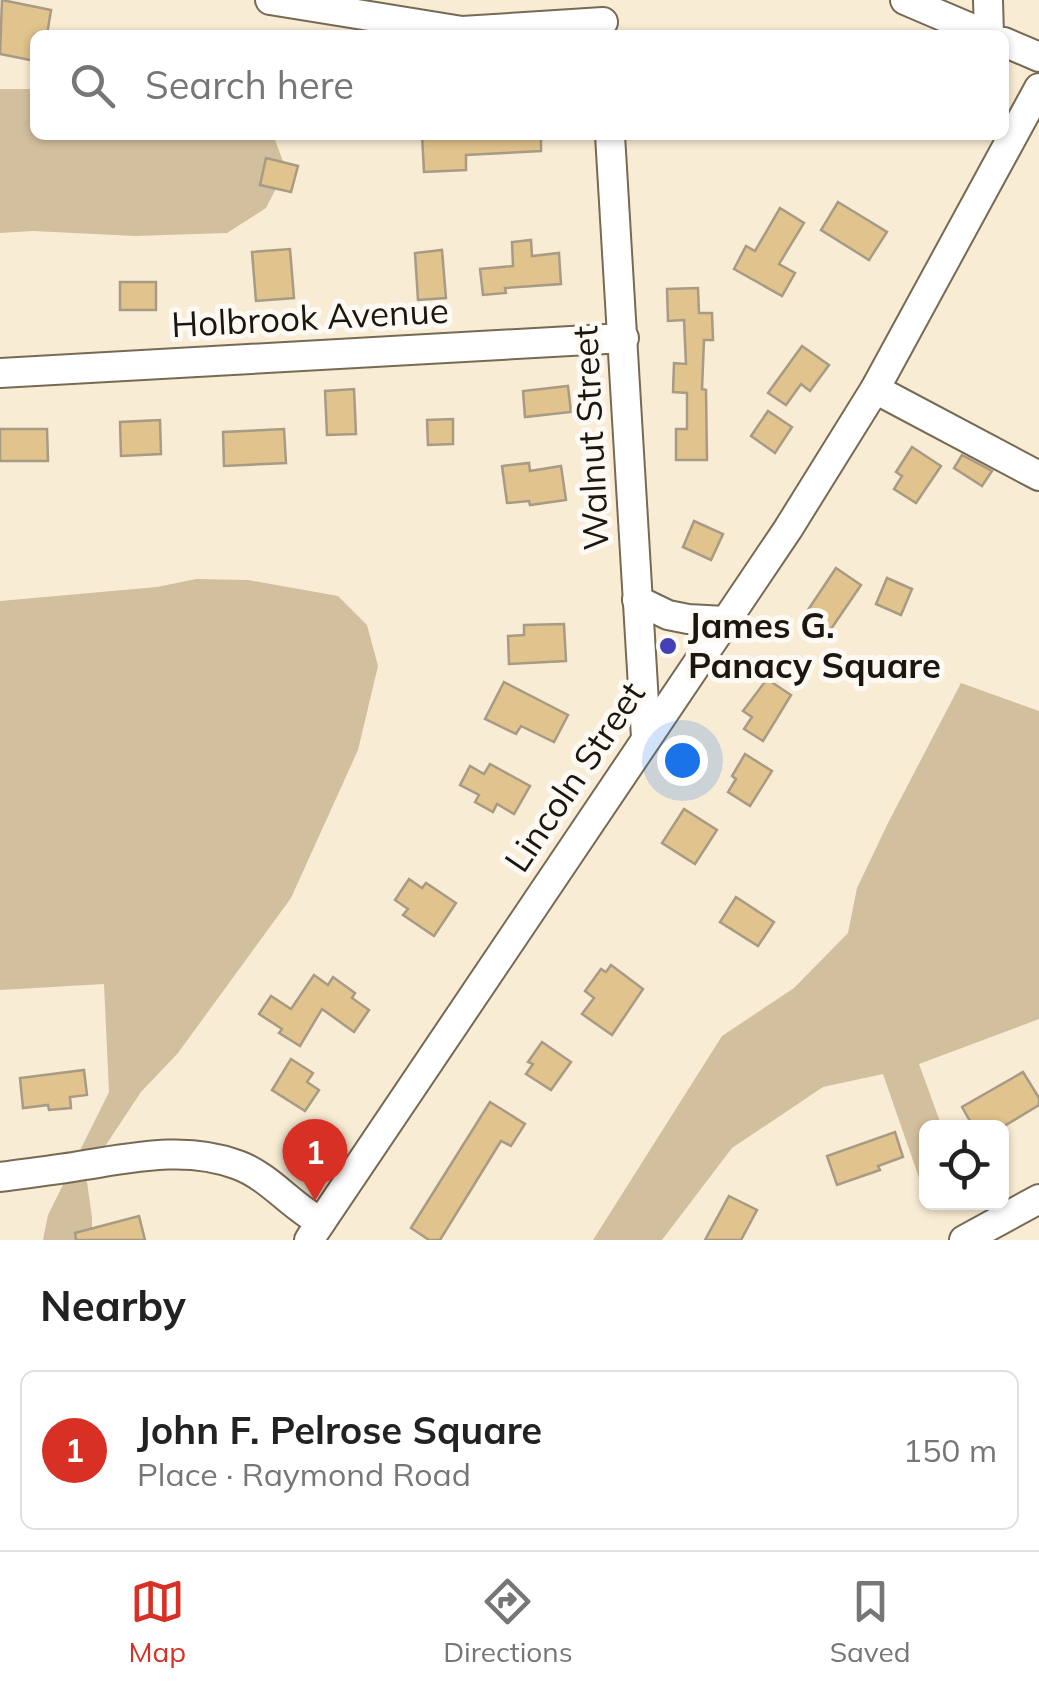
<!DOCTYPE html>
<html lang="en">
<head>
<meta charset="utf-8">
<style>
	:root { --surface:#fff; --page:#f2f2f2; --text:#222; --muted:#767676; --line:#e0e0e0; --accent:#d93025 }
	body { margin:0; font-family:Mulish,sans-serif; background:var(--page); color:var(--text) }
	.controls { position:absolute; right:30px; bottom:30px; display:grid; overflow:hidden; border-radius:15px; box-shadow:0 2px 8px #0004 }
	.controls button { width:90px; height:90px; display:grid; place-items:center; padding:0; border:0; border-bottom:2px solid var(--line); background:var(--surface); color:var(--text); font:50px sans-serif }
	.you { position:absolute; left:682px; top:760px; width:35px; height:35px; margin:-25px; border:8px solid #fff; border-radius:50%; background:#1a73e8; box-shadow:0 0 0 15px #1a73e833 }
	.badge { display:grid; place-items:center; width:65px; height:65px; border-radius:50%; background:var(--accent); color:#fff; font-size:32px; font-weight:700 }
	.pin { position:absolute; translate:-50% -82px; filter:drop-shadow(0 2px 5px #0008) }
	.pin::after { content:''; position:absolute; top:52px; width:35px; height:30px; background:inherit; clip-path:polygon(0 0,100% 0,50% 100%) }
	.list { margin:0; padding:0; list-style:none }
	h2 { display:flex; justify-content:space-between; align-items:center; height:130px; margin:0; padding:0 40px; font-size:42px }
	h2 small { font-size:32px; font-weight:400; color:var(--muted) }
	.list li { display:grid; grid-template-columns:65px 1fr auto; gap:30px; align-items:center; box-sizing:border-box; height:160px; margin:0 20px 20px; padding:0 20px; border:2px solid var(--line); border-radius:15px }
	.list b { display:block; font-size:38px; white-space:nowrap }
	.list p { margin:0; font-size:32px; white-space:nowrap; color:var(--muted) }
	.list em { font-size:32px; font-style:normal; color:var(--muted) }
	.icon { flex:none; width:55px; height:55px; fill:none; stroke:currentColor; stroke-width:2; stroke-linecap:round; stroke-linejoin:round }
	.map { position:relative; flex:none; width:1039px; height:1240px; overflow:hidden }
	.search { position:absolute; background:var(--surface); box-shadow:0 2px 8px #0004; left:30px; right:30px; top:30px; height:110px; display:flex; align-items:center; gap:25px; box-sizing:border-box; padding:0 35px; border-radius:15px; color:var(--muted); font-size:38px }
	.sheet { height:310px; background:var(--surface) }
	nav { display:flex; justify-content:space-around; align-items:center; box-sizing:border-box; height:140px; border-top:2px solid var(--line); background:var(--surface); font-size:28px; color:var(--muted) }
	nav a { display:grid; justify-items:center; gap:5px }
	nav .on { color:var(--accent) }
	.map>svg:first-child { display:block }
</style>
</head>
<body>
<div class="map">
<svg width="1039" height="1240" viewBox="0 0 1039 1240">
	<rect width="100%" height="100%" fill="#f9ecd4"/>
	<g fill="#d2bf9d">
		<path d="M 0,89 L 35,89 L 35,135 L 273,135 L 286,169 L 266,208 L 227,233 L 135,236 L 33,231 L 0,233 Z"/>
		<path d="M 196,579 L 248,580 L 338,596 L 367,625 L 378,666 L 358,750 L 291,898 L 178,1053 L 141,1092 L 86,1175 L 92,1217 L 92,1240 L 43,1240 L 48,1215 L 109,1092 L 104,984 L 0,990 L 0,601 L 157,587 Z"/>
		<path d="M 961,683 L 1039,711 L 1039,1019 L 919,1064 L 942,1127 L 926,1128 L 926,1198 L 883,1074 L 823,1087 L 732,1148 L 662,1240 L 593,1240 L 722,1036 L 794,988 L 848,933 L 857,888 L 888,823 Z"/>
	</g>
	<g fill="#e0c38d" stroke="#a79b85" stroke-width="2.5">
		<path d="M 2,0 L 51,10 L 47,35 L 35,35 L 35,61 L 0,54 Z"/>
		<path d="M 422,135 L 541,135 L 541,151 L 466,155 L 466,170 L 424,172 Z"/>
		<path d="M 266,158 L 298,166 L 291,192 L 260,185 Z"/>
		<path d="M 838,202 L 887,232 L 869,260 L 821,230 Z"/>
		<path d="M 780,208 L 804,223 L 779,264 L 795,273 L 782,296 L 734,269 L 746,246 L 755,251 Z"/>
		<path d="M 531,240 L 532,256 L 559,253 L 561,284 L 505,288 L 506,293 L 483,295 L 480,269 L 513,266 L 512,242 Z"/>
		<path d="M 290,249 L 294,298 L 256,301 L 252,252 Z"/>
		<path d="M 442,250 L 446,298 L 418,300 L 415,253 Z"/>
		<rect x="120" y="282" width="36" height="28"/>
		<path d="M 698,288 L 699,313 L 712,313 L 713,340 L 704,340 L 702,389 L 706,390 L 707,460 L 676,460 L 676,429 L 687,429 L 687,393 L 673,392 L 674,363 L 686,364 L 684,320 L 668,321 L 667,289 Z"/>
		<path d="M 802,346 L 829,365 L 810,391 L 801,384 L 786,405 L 768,393 Z"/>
		<path d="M 568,386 L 571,412 L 525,417 L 523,391 Z"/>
		<path d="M 354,389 L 356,434 L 327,435 L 325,391 Z"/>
		<path d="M 768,411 L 792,427 L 775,453 L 751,436 Z"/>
		<path d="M 453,419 L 453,444 L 428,445 L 427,420 Z"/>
		<path d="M 160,420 L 161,454 L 121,456 L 120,422 Z"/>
		<path d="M 0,429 L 47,429 L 48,461 L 0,461 Z"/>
		<path d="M 284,429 L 286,463 L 224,466 L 223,432 Z"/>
		<path d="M 912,447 L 941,466 L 916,503 L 894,489 L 902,476 L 896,472 Z"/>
		<path d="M 962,455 L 992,471 L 982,486 L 954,468 Z"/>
		<path d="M 529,463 L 530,471 L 561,466 L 566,500 L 530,505 L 529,501 L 507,503 L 502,466 Z"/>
		<path d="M 694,521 L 723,534 L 711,560 L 683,547 Z"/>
		<path d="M 836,568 L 861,585 L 829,632 L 804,616 Z"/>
		<path d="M 887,578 L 912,589 L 901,615 L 876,604 Z"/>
		<path d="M 564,624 L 566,661 L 509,664 L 508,636 L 524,635 L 524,625 Z"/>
		<path d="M 767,679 L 791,695 L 763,741 L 744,729 L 752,717 L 743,711 Z"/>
		<path d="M 504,682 L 568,715 L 554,742 L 521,726 L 516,734 L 485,719 Z"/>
		<path d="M 745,754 L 772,771 L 750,806 L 728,792 L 736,779 L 732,776 Z"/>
		<path d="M 490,764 L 530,786 L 514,814 L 497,804 L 493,812 L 475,802 L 479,795 L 460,785 L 470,766 L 484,774 Z"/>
		<path d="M 684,809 L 717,830 L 695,864 L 662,843 Z"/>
		<path d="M 409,879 L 422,888 L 426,883 L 456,903 L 434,936 L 403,915 L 408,909 L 395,900 Z"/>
		<path d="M 736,897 L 774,922 L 758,946 L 720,922 Z"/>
		<path d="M 611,965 L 643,989 L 612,1035 L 582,1014 L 594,998 L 585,991 L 601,969 L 606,972 Z"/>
		<path d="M 314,975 L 328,985 L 333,977 L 355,993 L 352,998 L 369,1010 L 354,1032 L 322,1009 L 300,1046 L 279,1033 L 282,1029 L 259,1014 L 271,996 L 291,1009 Z"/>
		<path d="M 542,1042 L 571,1062 L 551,1090 L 526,1074 L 533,1064 L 528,1062 Z"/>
		<path d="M 291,1059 L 313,1073 L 307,1082 L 319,1090 L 305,1111 L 272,1090 Z"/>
		<path d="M 84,1070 L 87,1095 L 70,1097 L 71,1108 L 49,1110 L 48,1105 L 23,1108 L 20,1078 Z"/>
		<path d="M 1023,1072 L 1039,1098 L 1039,1105 L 1001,1128 L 974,1128 L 962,1107 Z"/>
		<path d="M 490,1102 L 525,1124 L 511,1146 L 501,1141 L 440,1240 L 429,1240 L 411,1228 Z"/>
		<path d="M 895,1132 L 903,1157 L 878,1166 L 880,1170 L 837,1185 L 827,1156 Z"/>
		<path d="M 729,1196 L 757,1210 L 741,1240 L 705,1240 Z"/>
		<path d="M 139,1216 L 145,1240 L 76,1240 L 75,1233 Z"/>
	</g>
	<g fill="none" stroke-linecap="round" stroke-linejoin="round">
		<g stroke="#766a55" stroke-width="32">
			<g id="minor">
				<path d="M 270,0 L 462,31 L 603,22"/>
				<path d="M 905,0 L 987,35"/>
				<path d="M 988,0 L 989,35"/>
				<path d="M 1004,42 L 1039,57"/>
				<path d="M 610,135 L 646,737"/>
				<path d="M 0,373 L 624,338"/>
				<path d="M 875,389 L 1039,476"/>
				<path d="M 637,600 L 668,615 L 688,619 L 725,621"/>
				<path d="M 0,1177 C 28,1173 57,1170 85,1165 C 136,1157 188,1146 238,1165 C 270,1177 291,1206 321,1222"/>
				<path d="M 309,1240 L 788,529 L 875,389 L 1039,88"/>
				<path d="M 964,1240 L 1039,1199"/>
			</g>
		</g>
		<use href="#minor" stroke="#fff" stroke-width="28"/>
	</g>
	<circle fill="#4340b6" stroke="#fdfaf6" stroke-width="4" cx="668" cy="646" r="10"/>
	<g text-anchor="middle" stroke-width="10" stroke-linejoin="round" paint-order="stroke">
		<g font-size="35" fill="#1b170e" stroke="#fdfaf6">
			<text transform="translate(310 318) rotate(-3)" y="12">Holbrook Avenue</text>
			<text transform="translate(591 438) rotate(-93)" y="12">Walnut Street</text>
			<text transform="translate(575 777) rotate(-56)" y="12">Lincoln Street</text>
		</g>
		<g font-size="35" font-weight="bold" fill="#1b170e" stroke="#fdfaf6" text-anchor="start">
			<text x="688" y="638">James G.<tspan x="688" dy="40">Panacy Square</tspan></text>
		</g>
	</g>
</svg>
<div class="controls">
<button><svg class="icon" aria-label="locate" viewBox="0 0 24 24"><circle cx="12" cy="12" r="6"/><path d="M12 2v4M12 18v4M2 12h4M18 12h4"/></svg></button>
</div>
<div class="you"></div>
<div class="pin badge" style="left:315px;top:1201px">1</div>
<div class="search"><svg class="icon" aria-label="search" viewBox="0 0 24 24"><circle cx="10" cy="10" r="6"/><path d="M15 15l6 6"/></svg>Search here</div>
</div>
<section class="sheet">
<h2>Nearby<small></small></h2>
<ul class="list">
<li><span class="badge">1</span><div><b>John F. Pelrose Square</b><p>Place · Raymond Road</p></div><em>150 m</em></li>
</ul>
</section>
<nav>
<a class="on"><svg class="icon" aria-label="map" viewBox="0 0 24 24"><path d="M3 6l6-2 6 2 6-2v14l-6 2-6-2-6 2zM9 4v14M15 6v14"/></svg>Map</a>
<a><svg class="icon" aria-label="directions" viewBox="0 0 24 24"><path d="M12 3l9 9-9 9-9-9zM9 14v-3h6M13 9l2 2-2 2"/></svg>Directions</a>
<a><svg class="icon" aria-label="saved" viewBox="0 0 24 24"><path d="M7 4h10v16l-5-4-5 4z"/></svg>Saved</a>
</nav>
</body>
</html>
